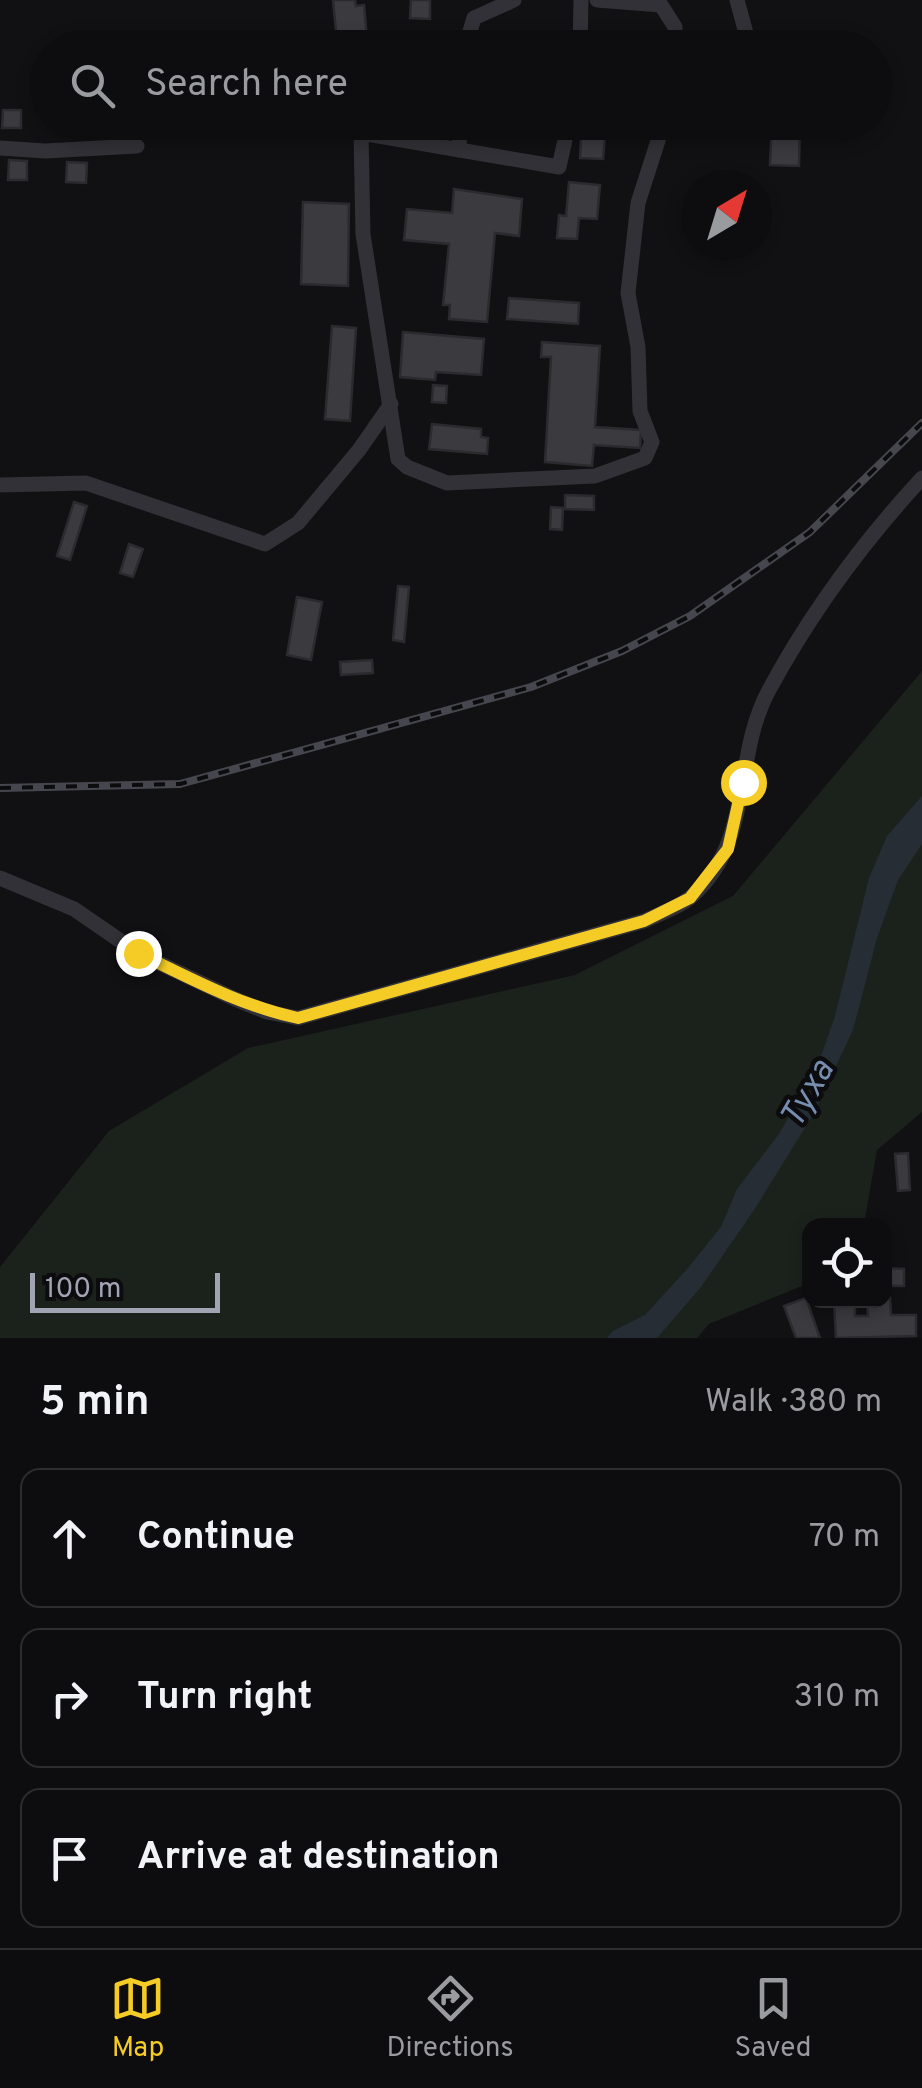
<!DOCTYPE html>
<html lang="en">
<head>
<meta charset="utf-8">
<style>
	:root { --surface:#0d0c0e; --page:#1b1a1c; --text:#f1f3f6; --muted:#9a9b9e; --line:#2d2c2e; --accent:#f5cc25 }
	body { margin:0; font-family:Overpass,sans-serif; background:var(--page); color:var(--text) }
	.controls { position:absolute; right:30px; bottom:30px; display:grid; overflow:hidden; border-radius:20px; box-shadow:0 5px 15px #0003 }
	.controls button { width:90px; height:90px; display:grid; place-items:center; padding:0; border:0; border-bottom:2px solid var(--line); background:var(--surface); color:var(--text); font:50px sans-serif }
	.compass { position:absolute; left:682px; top:170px; width:90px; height:90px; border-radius:50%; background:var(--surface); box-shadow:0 5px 15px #0003; rotate:38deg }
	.scale { position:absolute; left:30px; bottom:25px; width:190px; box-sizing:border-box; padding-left:10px; border:5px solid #a1a4b3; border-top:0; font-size:28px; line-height:35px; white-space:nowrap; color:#a1a4b3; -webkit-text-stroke:8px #0c0b0d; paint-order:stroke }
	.stop { position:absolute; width:30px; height:30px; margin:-22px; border:8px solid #f5cc25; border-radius:50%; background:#fff }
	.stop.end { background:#f5cc25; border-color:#fff; box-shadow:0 2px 10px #0008 }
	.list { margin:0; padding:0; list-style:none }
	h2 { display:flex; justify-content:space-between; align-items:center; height:130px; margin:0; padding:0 40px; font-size:42px }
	h2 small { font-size:32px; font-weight:400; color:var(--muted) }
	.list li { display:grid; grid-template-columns:65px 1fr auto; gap:30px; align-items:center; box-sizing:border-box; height:140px; margin:0 20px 20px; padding:0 20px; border:2px solid var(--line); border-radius:20px }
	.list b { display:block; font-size:38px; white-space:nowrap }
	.list em { font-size:32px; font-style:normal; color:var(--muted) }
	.icon { flex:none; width:55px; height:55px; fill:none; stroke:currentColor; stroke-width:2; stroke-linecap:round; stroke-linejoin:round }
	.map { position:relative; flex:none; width:922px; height:1338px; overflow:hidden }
	.search { position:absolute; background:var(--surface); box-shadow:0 5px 15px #0003; left:30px; right:30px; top:30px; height:110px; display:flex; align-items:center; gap:25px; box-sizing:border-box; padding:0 35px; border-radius:55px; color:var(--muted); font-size:38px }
	.sheet { height:610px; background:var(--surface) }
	nav { display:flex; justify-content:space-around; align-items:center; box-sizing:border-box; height:140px; border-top:2px solid var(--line); background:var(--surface); font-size:28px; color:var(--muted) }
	nav a { display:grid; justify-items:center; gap:5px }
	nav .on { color:var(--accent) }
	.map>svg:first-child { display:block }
</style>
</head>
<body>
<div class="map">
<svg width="922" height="1338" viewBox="0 0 922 1338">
	<rect width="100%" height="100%" fill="#111012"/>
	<path fill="#1b221c" d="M 922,671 L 922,1112 L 877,1150 L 864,1225 L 810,1226 L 809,1283 L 709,1324 L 697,1338 L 0,1338 L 0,1267 L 109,1131 L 248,1048 L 575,975 L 733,896 Z"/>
	<path fill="#272d35" d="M 922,796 L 922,844 L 898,880 L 877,938 L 853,1030 L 813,1115 L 754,1210 L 701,1287 L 657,1338 L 607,1338 L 613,1331 L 645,1315 L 688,1268 L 721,1227 L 737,1189 L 779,1134 L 817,1068 L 835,1016 L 869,878 L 887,836 Z"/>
	<g fill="#3a3a3f" stroke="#2b2a2e" stroke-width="2.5">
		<path d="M 333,0 L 355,0 L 356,6 L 364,5 L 367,38 L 337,41 Z"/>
		<path d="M 411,0 L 430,0 L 430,19 L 410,18 Z"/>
		<path d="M 3,110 L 21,110 L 21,128 L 2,128 Z"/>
		<path d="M 582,122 L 606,122 L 603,159 L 580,158 Z"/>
		<path d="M 772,122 L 800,122 L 799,166 L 770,165 Z"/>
		<path d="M 9,160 L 27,161 L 27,180 L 8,180 Z"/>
		<path d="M 67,162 L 87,163 L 86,183 L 66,182 Z"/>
		<path d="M 569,182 L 600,185 L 597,219 L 579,218 L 577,239 L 557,238 L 559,215 L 566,216 Z"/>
		<path d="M 454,189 L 522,199 L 519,236 L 495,233 L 487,322 L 449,319 L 450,305 L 443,305 L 449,244 L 404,240 L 407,209 L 452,213 Z"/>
		<path d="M 303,202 L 349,204 L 348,286 L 301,284 Z"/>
		<path d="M 509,298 L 579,303 L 578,324 L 507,319 Z"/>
		<path d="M 332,326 L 356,328 L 350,421 L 325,419 Z"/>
		<path d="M 403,332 L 484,339 L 481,375 L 436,372 L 435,380 L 400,377 Z"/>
		<path d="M 542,342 L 600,346 L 595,427 L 641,430 L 640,448 L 594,445 L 592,466 L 545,462 L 551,357 L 541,357 Z"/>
		<path d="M 433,385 L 447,386 L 446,403 L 432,402 Z"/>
		<path d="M 432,424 L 481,429 L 481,437 L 488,438 L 487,454 L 429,449 Z"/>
		<path d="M 565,495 L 594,496 L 594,510 L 565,509 Z"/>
		<path d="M 74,502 L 87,506 L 70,560 L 57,556 Z"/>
		<path d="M 551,507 L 563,508 L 562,530 L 550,529 Z"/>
		<path d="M 129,544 L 143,549 L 133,577 L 120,573 Z"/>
		<path d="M 398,586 L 409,587 L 404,642 L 393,640 Z"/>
		<path d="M 297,597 L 322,602 L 311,660 L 287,655 Z"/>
		<path d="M 372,660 L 373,673 L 341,675 L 340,662 Z"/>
		<path d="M 908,1153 L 910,1190 L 898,1191 L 895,1154 Z"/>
		<path d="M 884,1268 L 904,1269 L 904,1286 L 884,1286 Z"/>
		<path d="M 806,1298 L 820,1338 L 796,1338 L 784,1306 Z"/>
		<path d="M 884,1298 L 890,1298 L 891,1315 L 916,1315 L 916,1336 L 836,1338 L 834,1300 L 855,1300 L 855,1316 L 868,1316 L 867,1300 Z"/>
	</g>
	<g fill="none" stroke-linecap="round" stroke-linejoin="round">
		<g stroke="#313137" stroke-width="15">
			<path d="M 597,0 L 661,5 L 675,27 L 675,48"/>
			<path d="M 737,0 L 750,48"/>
			<path d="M 465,48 L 474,18 L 514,0"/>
			<path d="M 580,48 L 581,0"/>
			<path d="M 569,122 L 559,167 L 361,133 L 363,234 L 398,459 L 407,467 L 447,483 L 595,476 L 645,458 L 652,442 L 640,411 L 638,347 L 628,293 L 638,203 L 664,122"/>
			<path d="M 0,148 L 45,151 L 137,146"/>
			<path d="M 459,150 L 460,122"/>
			<path d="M 0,485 L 86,483 L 265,544 L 298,523 L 359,450 L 391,404"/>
			<path d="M 0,878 L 74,909 L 138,953 L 235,999 L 267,1012 L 298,1018 L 644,921 C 659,914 680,907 692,896 C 755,839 732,758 769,690 C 810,614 863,542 922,478"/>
		</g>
		<g stroke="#46474e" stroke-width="8">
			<path id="rail" d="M 0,788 L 180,784 L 531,687 L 622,651 L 690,616 L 810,532 L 922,423"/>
		</g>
		<use href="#rail" stroke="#0c0b0d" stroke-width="4" stroke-dasharray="11" stroke-linecap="butt"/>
	</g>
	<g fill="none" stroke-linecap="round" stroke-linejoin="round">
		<path stroke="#f5cc25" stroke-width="12" d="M 138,953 C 190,978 241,1006 298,1018 L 644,921 L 690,898 L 728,849 L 743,782"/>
	</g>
	<g text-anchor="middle" stroke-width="9" stroke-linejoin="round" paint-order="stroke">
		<g font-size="35" font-style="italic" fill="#778db0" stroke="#0c0b0d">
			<text transform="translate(806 1093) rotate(-60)" y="12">Туха</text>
		</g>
	</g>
</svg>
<div class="controls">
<button><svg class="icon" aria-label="locate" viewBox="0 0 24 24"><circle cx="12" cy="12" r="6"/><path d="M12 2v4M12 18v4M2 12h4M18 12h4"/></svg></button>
</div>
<svg class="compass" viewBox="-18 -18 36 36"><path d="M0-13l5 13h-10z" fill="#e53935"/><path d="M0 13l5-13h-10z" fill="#9a9b9e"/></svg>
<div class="scale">100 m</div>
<div class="stop" style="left:743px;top:782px"></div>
<div class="stop end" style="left:138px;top:953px"></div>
<div class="search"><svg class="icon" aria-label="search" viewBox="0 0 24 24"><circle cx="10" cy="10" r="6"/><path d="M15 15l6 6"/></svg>Search here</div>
</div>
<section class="sheet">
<h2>5 min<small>Walk · 380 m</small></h2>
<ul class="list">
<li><svg class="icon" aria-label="ahead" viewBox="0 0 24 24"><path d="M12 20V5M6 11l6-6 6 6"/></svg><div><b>Continue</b></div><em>70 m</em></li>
<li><svg class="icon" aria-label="right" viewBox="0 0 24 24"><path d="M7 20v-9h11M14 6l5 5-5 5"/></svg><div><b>Turn right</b></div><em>310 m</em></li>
<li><svg class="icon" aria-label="arrive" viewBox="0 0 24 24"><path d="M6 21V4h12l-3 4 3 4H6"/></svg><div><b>Arrive at destination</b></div></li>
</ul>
</section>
<nav>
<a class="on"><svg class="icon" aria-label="map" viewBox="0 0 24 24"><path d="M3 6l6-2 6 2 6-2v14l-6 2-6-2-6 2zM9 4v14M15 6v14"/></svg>Map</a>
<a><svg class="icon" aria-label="directions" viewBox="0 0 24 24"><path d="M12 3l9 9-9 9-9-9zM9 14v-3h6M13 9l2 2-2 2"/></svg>Directions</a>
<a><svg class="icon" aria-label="saved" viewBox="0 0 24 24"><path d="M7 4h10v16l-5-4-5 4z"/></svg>Saved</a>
</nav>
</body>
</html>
